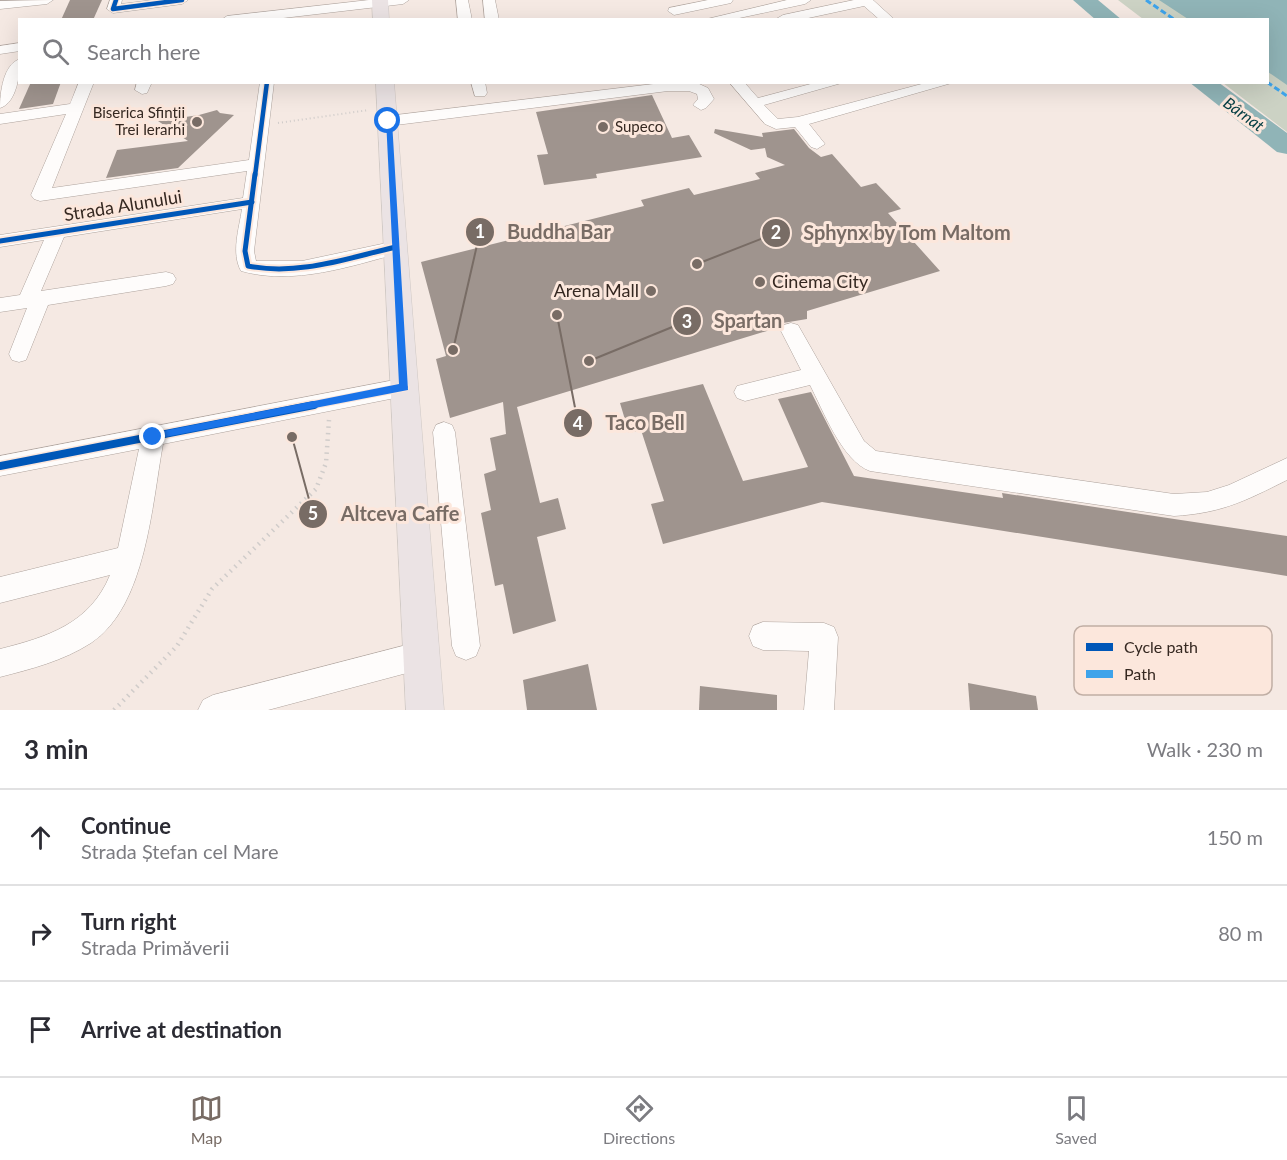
<!DOCTYPE html>
<html lang="en">
<head>
<meta charset="utf-8">
<style>
	:root { --surface:#fff; --page:#f2f2f3; --text:#2b2b33; --muted:#7c7c81; --line:#e1e1e2; --accent:#786c65 }
	body { margin:0; font-family:Lato,sans-serif; background:var(--page); color:var(--text) }
	.stop { position:absolute; width:18px; height:18px; margin:-14px; border:4px solid #1a73e8; border-radius:50%; background:#fff }
	.stop.end { background:#1a73e8; border-color:#fff; box-shadow:0 2px 6px #0008 }
	.list { margin:0; padding:0; list-style:none }
	h2 { display:flex; justify-content:space-between; align-items:center; height:78px; margin:0; padding:0 24px; font-size:26px }
	h2 small { font-size:20px; font-weight:400; color:var(--muted) }
	.list li { display:grid; grid-template-columns:39px 1fr auto; gap:18px; align-items:center; box-sizing:border-box; height:96px; padding:0 24px; border-top:2px solid var(--line) }
	.list b { display:block; font-size:22px; white-space:nowrap }
	.list p { margin:0; font-size:20px; white-space:nowrap; color:var(--muted) }
	.list em { font-size:20px; font-style:normal; color:var(--muted) }
	.icon { flex:none; width:33px; height:33px; fill:none; stroke:currentColor; stroke-width:2; stroke-linecap:round; stroke-linejoin:round }
	.map { position:relative; flex:none; width:1287px; height:710px; overflow:hidden }
	.search { position:absolute; background:var(--surface); box-shadow:0 6px 24px #0002; left:18px; right:18px; top:18px; height:66px; display:flex; align-items:center; gap:15px; box-sizing:border-box; padding:0 21px; border-radius:0px; color:var(--muted); font-size:22px }
	.sheet { height:366px; background:var(--surface) }
	nav { display:flex; justify-content:space-around; align-items:center; box-sizing:border-box; height:84px; border-top:2px solid var(--line); background:var(--surface); font-size:16px; color:var(--muted) }
	nav a { display:grid; justify-items:center; gap:3px }
	nav .on { color:var(--accent) }
	.map>svg:first-child { display:block }
</style>
</head>
<body>
<div class="map">
<svg width="1287" height="710" viewBox="0 0 1287 710">
	<rect width="100%" height="100%" fill="#f5e9e3"/>
	<path fill="#ccd2c4" d="M 1118,0 L 1287,0 L 1287,132 L 1223,83 L 1268,82 L 1268,20 L 1143,19 Z"/>
	<path fill="#90b4b7" d="M 1159,0 L 1287,0 L 1287,85 L 1268,72 L 1268,20 L 1188,19 Z"/>
	<g fill="none" stroke-linecap="round" stroke-linejoin="round">
		<g fill="#90b4b7" fill-rule="evenodd">
			<path d="M 1073,0 L 1098,0 L 1122,20 L 1096,20 Z"/>
			<path d="M 1189,82 L 1218,82 L 1287,133 L 1287,154 L 1277,152 Z"/>
		</g>
	</g>
	<g fill="#9f948e">
		<path d="M 70,0 L 102,0 L 93,20 L 61,20 Z"/>
		<path d="M 31,82 L 61,82 L 53,104 L 19,109 Z"/>
		<path d="M 652,95 L 672,138 L 689,135 L 702,157 L 596,174 L 597,178 L 544,185 L 537,155 L 548,154 L 536,112 Z"/>
		<path d="M 217,110 L 220,113 L 234,115 L 178,168 L 106,178 L 117,150 L 188,141 L 158,121 L 199,115 Z"/>
		<path d="M 715,129 L 763,137 L 762,133 L 794,129 L 809,148 L 821,157 L 832,154 L 861,187 L 876,183 L 901,209 L 888,213 L 940,271 L 807,311 L 807,319 L 783,323 L 780,327 L 517,407 L 540,503 L 558,498 L 566,529 L 537,537 L 556,621 L 513,634 L 503,584 L 495,586 L 481,513 L 491,510 L 484,474 L 496,470 L 490,438 L 506,434 L 503,402 L 450,418 L 436,359 L 446,356 L 421,262 L 644,206 L 641,200 L 689,188 L 694,195 L 760,179 L 755,173 L 785,165 L 767,157 L 765,148 L 751,150 L 714,133 Z"/>
		<path d="M 703,384 L 743,481 L 808,467 L 778,399 L 811,392 L 854,476 L 1003,498 L 1002,493 L 1287,536 L 1287,576 L 822,502 L 663,544 L 651,504 L 664,501 L 641,430 L 629,433 L 620,403 Z"/>
		<path d="M 588,664 L 597,710 L 527,710 L 523,680 Z"/>
		<path d="M 968,683 L 1036,696 L 1038,710 L 970,710 Z"/>
		<path d="M 700,686 L 777,695 L 777,710 L 699,710 Z"/>
	</g>
	<g fill="none" stroke-linecap="round" stroke-linejoin="round">
		<g stroke="#aea39d" stroke-width="1">
			<g id="minor">
				<path d="M 53,0 L 47,4 L 0,9 L 0,1 Z"/>
				<path d="M 110,0 L 122,0 L 121,4 L 153,0 L 188,0 L 182,4 L 113,13 L 107,9 Z"/>
				<path d="M 369,0 L 409,0 L 403,4 L 266,20 L 221,20 L 227,16 Z"/>
				<path d="M 456,0 L 468,0 L 472,20 L 458,20 Z"/>
				<path d="M 483,0 L 495,0 L 499,20 L 485,20 Z"/>
				<path d="M 708,0 L 733,0 L 731,3 L 674,15 L 668,11 L 669,8 Z"/>
				<path d="M 787,0 L 811,0 L 805,4 L 730,20 L 703,20 Z"/>
				<path d="M 854,0 L 873,0 L 895,20 L 880,20 L 864,6 L 799,20 L 776,19 L 783,15 Z"/>
				<path d="M 20,43 L 20,51 L 0,54 L 0,46 Z"/>
				<path d="M 20,59 C 20,73 17,103 0,108 C 0,93 3,64 20,59 Z"/>
				<path d="M 79,82 L 94,82 L 52,188 L 249,160 L 260,82 L 274,82 L 254,251 L 256,261 L 302,261 L 396,241 L 403,242 L 405,247 L 403,252 C 352,266 293,286 241,271 C 231,253 239,229 242,209 L 64,237 L 41,291 L 166,272 L 173,274 L 176,279 L 173,284 L 166,286 L 48,305 L 26,360 L 19,362 L 12,360 L 9,354 L 27,308 L 0,312 L 0,298 L 20,295 L 44,240 L 0,247 L 0,235 L 243,198 L 247,171 L 40,201 L 34,199 L 31,195 L 66,114 L 0,124 L 0,114 L 70,104 Z"/>
				<path d="M 137,82 L 152,82 L 147,93 L 142,94 L 135,90 Z"/>
				<path d="M 471,82 L 485,82 L 487,93 L 485,96 L 475,96 Z"/>
				<path d="M 670,82 L 695,82 L 708,88 L 714,99 L 706,108 L 701,110 L 693,105 L 698,99 L 697,94 L 689,91 L 668,91 L 388,126 L 380,121 L 388,116 Z"/>
				<path d="M 729,82 L 744,82 L 758,98 L 818,82 L 845,82 L 764,105 L 778,119 L 798,117 L 929,82 L 955,82 L 809,124 L 825,144 L 817,149 L 811,147 L 795,127 L 776,129 L 765,124 Z"/>
				<path d="M 791,323 L 798,325 L 864,441 L 876,451 L 1174,494 L 1207,492 L 1229,485 L 1287,458 L 1287,480 C 1245,501 1222,513 1174,516 L 870,471 C 842,461 823,410 810,385 L 745,401 L 737,398 L 734,392 L 737,386 L 801,370 L 781,331 L 784,325 Z"/>
				<path d="M 405,378 L 413,381 L 416,387 L 413,393 L 405,396 L 163,444 C 152,504 146,607 91,643 C 63,661 31,669 0,677 L 0,649 C 47,637 90,624 110,575 L 0,603 L 0,577 L 118,548 L 139,449 L 0,476 L 0,456 Z"/>
				<path d="M 444,422 L 452,425 L 455,432 L 480,646 L 476,656 L 466,660 L 456,656 L 452,646 L 433,432 L 436,425 Z"/>
				<path d="M 763,622 L 824,623 L 834,627 L 838,637 L 834,710 L 804,710 L 809,651 L 763,650 L 753,646 L 749,636 L 753,626 Z"/>
				<path d="M 422,641 L 432,645 L 436,655 L 432,665 L 422,669 L 268,710 L 198,710 L 203,700 L 213,695 Z"/>
			</g>
		</g>
		<g stroke="#cfc8c4" stroke-width="1">
			<g id="major">
				<path d="M 372,0 L 388,0 L 389,20 L 373,20 Z"/>
				<path d="M 376,82 L 394,82 L 444,710 L 406,710 Z"/>
			</g>
		</g>
		<path stroke="#d0ccca" stroke-width="2" stroke-dasharray="1 3" stroke-linecap="butt" d="M 278,123 L 369,110"/>
		<path stroke="#d0ccca" stroke-width="4.5" stroke-dasharray="1.5 5" stroke-linecap="butt" d="M 114,710 L 177,646 L 212,589 L 316,489 L 326,463 L 329,420"/>
		<use href="#minor" fill="#fefcfb" fill-rule="evenodd"/>
		<use href="#major" fill="#ebe3e4" fill-rule="evenodd"/>
		<g stroke="#3ea3ea" stroke-width="3" stroke-dasharray="6 3" stroke-linecap="butt">
			<path d="M 1146,0 L 1175,20"/>
			<path d="M 1267,82 L 1287,96"/>
		</g>
		<g stroke="#fce7dc" stroke-width="7">
			<g id="cycleway-far2">
				<path d="M 116,0 L 113,9 L 182,0"/>
				<path d="M 255,176 L 267,82"/>
			</g>
		</g>
		<g stroke="#fce7dc" stroke-width="9">
			<g id="cycleway-far1">
				<path d="M 255,174 L 245,251 L 248,266 C 299,276 347,258 396,247"/>
				<path d="M 0,241 L 252,202"/>
				<path d="M 307,406 L 405,387"/>
			</g>
		</g>
		<g stroke="#fce7dc" stroke-width="11">
			<path id="cycleway" d="M 0,466 L 314,405"/>
		</g>
		<use href="#cycleway-far2" stroke="#0057b8" stroke-width="4.5"/>
		<use href="#cycleway-far1" stroke="#0057b8" stroke-width="5"/>
		<use href="#cycleway" stroke="#0057b8" stroke-width="8"/>
	</g>
	<path fill="#1a73e8" d="M 386,119 L 392,121 L 408,390 L 150,440 L 148,437 L 153,433 L 399,384 Z"/>
	<g fill="#786c65" stroke="#fce7dc" stroke-width="2">
		<circle cx="197" cy="122" r="6"/>
		<circle cx="603" cy="127" r="6"/>
		<circle cx="760" cy="282" r="6"/>
		<circle cx="651" cy="291" r="6"/>
	</g>
	<g text-anchor="middle" stroke-width="6" stroke-linejoin="round" paint-order="stroke">
		<g font-size="15" fill="#352821" stroke="#fce7dc" text-anchor="end">
			<text x="185" y="118">Biserica Sfinții<tspan x="185" dy="17">Trei Ierarhi</tspan></text>
			<text x="615" y="132" text-anchor="start">Supeco</text>
		</g>
		<g font-size="16" font-style="italic" fill="#033d42" stroke="#fce7dc">
			<text transform="translate(1244 114) rotate(36)" y="6">Bârnat</text>
		</g>
		<g font-size="18" fill="#352821" stroke="#fce7dc">
			<text transform="translate(123 206) rotate(-9)" y="6">Strada Alunului</text>
		</g>
		<g font-size="18" fill="#352821" stroke="#fce7dc" text-anchor="start">
			<text x="772" y="288">Cinema City</text>
			<text x="639" y="297" text-anchor="end">Arena Mall</text>
		</g>
	</g>
	<rect x="1074" y="626" width="198" height="69" rx="9" fill="#fce7dc" stroke="#c0aea4" stroke-width="1.5"/>
	<rect x="1086" y="643" width="27" height="8" fill="#0057b8"/>
	<rect x="1086" y="670" width="27" height="8" fill="#3ea3ea"/>
	<g font-size="16" fill="#352821">
		<text x="1124" y="653">Cycle path</text>
		<text x="1124" y="680">Path</text>
	</g>
	<path fill="none" stroke="#786c65" stroke-width="2" d="M453 350L480 232M697 264L776 233M589 361L687 321M557 315L578 423M292 437L313 514"/>
	<g fill="#786c65" stroke="#fce7dc" stroke-width="2">
		<circle cx="453" cy="350" r="6"/>
		<circle cx="697" cy="264" r="6"/>
		<circle cx="589" cy="361" r="6"/>
		<circle cx="557" cy="315" r="6"/>
		<circle cx="292" cy="437" r="6"/>
		<circle cx="480" cy="232" r="15"/>
		<circle cx="776" cy="233" r="15"/>
		<circle cx="687" cy="321" r="15"/>
		<circle cx="578" cy="423" r="15"/>
		<circle cx="313" cy="514" r="15"/>
	</g>
	<g font-size="18" text-anchor="middle" font-weight="bold" fill="#fff">
		<text x="480" y="238">1</text>
		<text x="776" y="239">2</text>
		<text x="687" y="328">3</text>
		<text x="578" y="430">4</text>
		<text x="313" y="520">5</text>
	</g>
	<g font-size="20" text-anchor="middle" font-weight="bold" fill="#786c65" stroke="#fce7dc" stroke-width="6" stroke-linejoin="round" paint-order="stroke">
		<text x="559" y="239">Buddha Bar</text>
		<text x="907" y="240">Sphynx by Tom Maltom</text>
		<text x="748" y="328">Spartan</text>
		<text x="645" y="430">Taco Bell</text>
		<text x="400" y="521">Altceva Caffe</text>
	</g>
</svg>
<div class="stop" style="left:388px;top:121px"></div>
<div class="stop end" style="left:153px;top:437px"></div>
<div class="search"><svg class="icon" aria-label="search" viewBox="0 0 24 24"><circle cx="10" cy="10" r="6"/><path d="M15 15l6 6"/></svg>Search here</div>
</div>
<section class="sheet">
<h2>3 min<small>Walk · 230 m</small></h2>
<ul class="list">
<li><svg class="icon" aria-label="ahead" viewBox="0 0 24 24"><path d="M12 20V5M6 11l6-6 6 6"/></svg><div><b>Continue</b><p>Strada Ștefan cel Mare</p></div><em>150 m</em></li>
<li><svg class="icon" aria-label="right" viewBox="0 0 24 24"><path d="M7 20v-9h11M14 6l5 5-5 5"/></svg><div><b>Turn right</b><p>Strada Primăverii</p></div><em>80 m</em></li>
<li><svg class="icon" aria-label="arrive" viewBox="0 0 24 24"><path d="M6 21V4h12l-3 4 3 4H6"/></svg><div><b>Arrive at destination</b></div></li>
</ul>
</section>
<nav>
<a class="on"><svg class="icon" aria-label="map" viewBox="0 0 24 24"><path d="M3 6l6-2 6 2 6-2v14l-6 2-6-2-6 2zM9 4v14M15 6v14"/></svg>Map</a>
<a><svg class="icon" aria-label="directions" viewBox="0 0 24 24"><path d="M12 3l9 9-9 9-9-9zM9 14v-3h6M13 9l2 2-2 2"/></svg>Directions</a>
<a><svg class="icon" aria-label="saved" viewBox="0 0 24 24"><path d="M7 4h10v16l-5-4-5 4z"/></svg>Saved</a>
</nav>
</body>
</html>
